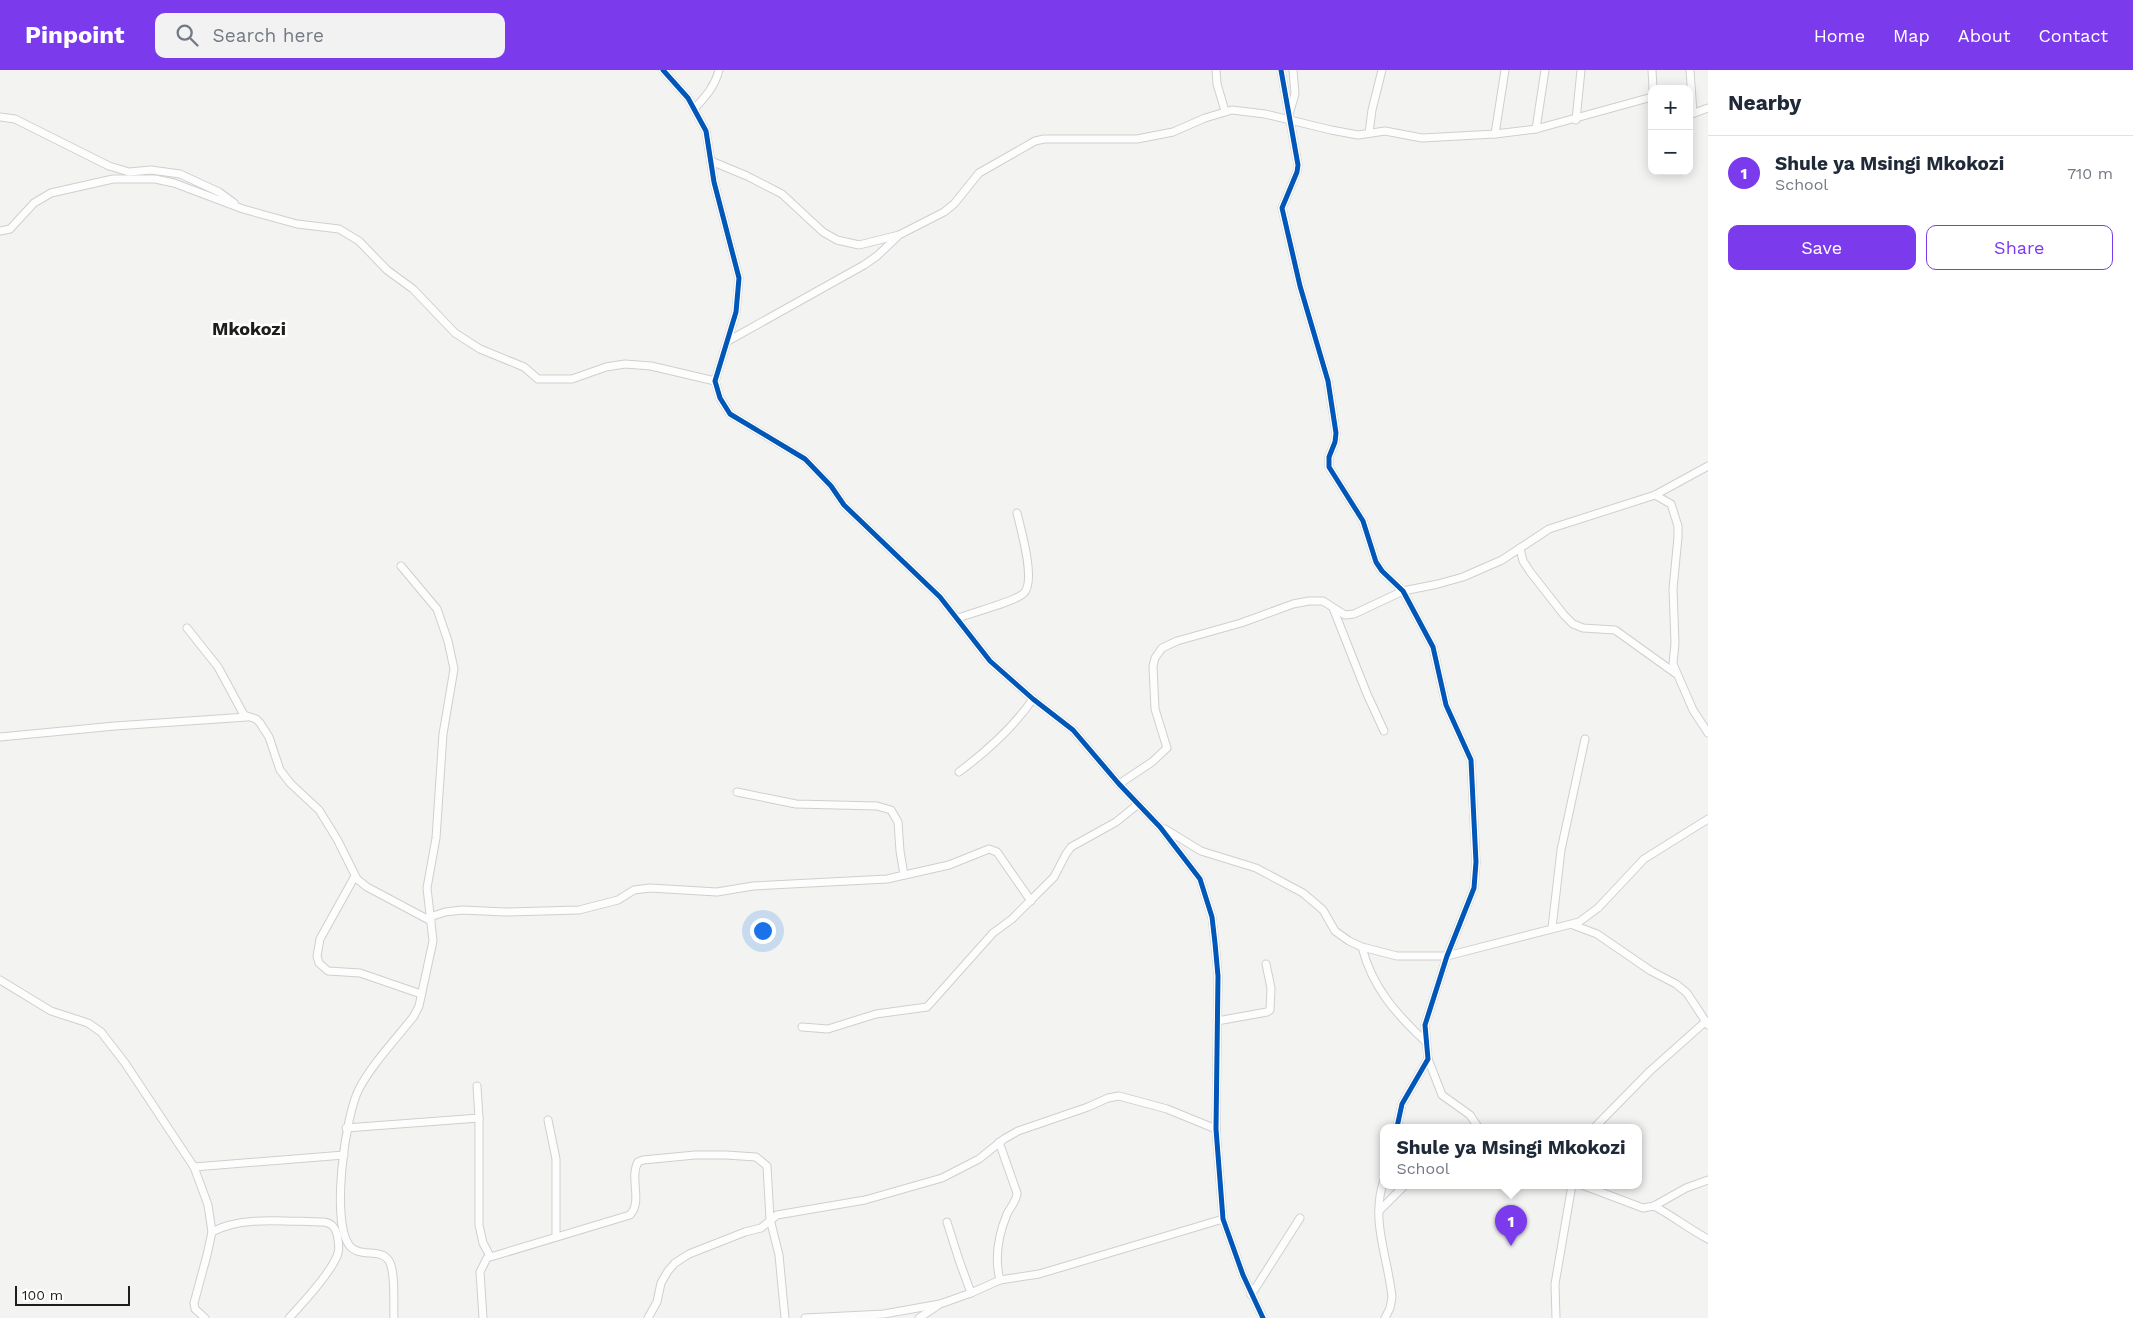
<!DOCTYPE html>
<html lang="en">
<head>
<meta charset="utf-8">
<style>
	:root { --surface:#fff; --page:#f2f2f3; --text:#1f2937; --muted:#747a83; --line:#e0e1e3; --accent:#7c3aed }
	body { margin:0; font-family:"Work Sans",sans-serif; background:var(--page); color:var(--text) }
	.controls { position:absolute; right:15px; top:15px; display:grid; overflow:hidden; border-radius:10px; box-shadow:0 2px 12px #0003 }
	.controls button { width:45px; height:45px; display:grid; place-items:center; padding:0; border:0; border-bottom:1px solid var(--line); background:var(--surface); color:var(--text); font:25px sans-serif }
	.scale { position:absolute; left:15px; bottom:12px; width:115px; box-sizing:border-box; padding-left:5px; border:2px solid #1e1e1c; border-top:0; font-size:14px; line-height:18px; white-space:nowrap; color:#1e1e1c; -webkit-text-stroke:4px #fff; paint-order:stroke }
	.you { position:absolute; left:762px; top:860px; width:18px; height:18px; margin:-12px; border:4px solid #fff; border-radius:50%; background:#1a73e8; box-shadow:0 0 0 8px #1a73e833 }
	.badge { display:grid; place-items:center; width:32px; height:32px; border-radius:50%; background:var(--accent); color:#fff; font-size:16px; font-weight:700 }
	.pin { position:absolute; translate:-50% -41px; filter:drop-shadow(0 1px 2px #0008) }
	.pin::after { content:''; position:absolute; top:26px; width:18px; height:15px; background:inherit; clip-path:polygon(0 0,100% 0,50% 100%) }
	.popup { position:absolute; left:1380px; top:1054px; width:262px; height:65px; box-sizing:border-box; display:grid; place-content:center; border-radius:10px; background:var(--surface); filter:drop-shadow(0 1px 4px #0005); font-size:16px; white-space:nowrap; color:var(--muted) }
	.popup b { font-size:19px; color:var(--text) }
	.popup::after { content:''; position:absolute; left:50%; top:100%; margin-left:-10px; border:10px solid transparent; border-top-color:var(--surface) }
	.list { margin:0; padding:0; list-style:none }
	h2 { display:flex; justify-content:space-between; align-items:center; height:65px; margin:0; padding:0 20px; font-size:21px }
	h2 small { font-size:16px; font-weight:400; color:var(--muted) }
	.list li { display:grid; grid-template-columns:32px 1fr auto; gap:15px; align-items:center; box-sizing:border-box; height:75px; padding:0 20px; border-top:1px solid var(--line) }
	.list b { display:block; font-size:19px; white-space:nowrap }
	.list p { margin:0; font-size:16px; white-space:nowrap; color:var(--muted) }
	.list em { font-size:16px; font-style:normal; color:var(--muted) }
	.actions { display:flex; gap:10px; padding:15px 20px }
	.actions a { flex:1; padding:11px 0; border:1px solid var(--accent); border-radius:10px; text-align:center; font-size:18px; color:var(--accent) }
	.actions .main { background:var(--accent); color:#fff }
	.icon { flex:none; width:28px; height:28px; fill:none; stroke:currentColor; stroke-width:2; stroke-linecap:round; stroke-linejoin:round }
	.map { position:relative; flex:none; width:1708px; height:1248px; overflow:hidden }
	header { display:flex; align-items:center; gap:30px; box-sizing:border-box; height:70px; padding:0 25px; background:var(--accent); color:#fff }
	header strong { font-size:24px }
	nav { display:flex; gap:28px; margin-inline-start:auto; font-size:18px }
	.search { width:350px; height:45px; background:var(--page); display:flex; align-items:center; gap:12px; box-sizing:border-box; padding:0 18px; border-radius:10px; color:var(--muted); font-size:19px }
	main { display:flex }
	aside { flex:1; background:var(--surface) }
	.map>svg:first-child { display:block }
</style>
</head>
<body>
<header>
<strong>Pinpoint</strong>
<div class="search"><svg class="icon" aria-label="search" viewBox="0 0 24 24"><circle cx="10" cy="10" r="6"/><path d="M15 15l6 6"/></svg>Search here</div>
<nav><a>Home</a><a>Map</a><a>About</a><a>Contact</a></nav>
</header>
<main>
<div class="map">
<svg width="1708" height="1248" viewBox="0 0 1708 1248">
	<rect width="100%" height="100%" fill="#f3f4f1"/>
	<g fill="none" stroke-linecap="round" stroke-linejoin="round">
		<g stroke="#cfd0ce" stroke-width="9">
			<g id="minor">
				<path d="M 663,0 L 688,28 L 706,61 L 714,112 L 739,208 L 736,242 L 715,311 L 720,328 L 730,344 L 805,389 L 831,416 L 844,435 L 940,527 L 990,591 L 1033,629 L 1073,660 L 1119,714 L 1160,757 L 1200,809 L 1212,847 L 1215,873 L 1218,906 L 1216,1059 L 1223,1149 L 1243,1205 L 1263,1248"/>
				<path d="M 1216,0 L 1217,14 L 1225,41"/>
				<path d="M 1281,0 L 1298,95 L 1297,102 L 1282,138 L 1300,216 L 1328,311 L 1336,363 L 1335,372 L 1329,387 L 1329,397 L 1363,451 L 1376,492 L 1382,501 L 1403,521 L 1433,577 L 1446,635 L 1471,690 L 1476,792 L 1474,818 L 1447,886 L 1425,955 L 1428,989 L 1402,1034 L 1397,1057"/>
				<path d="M 1652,0 L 1653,19"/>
				<path d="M 1690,0 L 1693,43"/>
				<path d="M 695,38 C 706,26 715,16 719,0"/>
				<path d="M 1290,41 L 1295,24 L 1293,0"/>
				<path d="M 1689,45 L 1708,38"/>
				<path d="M 0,47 L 15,49 L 109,96 L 129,102 L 151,100 L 180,104 L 219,122 L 234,133"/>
				<path d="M 1576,50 L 1581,0"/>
				<path d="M 1536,59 L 1545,0"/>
				<path d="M 1369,63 L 1372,40 L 1382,0"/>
				<path d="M 1495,64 L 1505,0"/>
				<path d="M 711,91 L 747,106 L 782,124 L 823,162 L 837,170 L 859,175 L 899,165 L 944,142 L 954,134 L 979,103 L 1035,71 L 1044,69 L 1137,69 L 1173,62 L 1205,48 L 1232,40 L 1265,44 L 1331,60 L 1358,65 L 1385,61 L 1422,68 L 1495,64 L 1536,59 L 1652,27"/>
				<path d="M 0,161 L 10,159 L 34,133 L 51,123 L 113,109 L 155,109 L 174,113 L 243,139 L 297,154 L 339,159 L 359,171 L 387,200 L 413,219 L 455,263 L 480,279 L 524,297 L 538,309 L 572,309 L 606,297 L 625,294 L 651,296 L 715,311"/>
				<path d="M 728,271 L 864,195 L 877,186 L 897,167"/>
				<path d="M 1655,425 L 1671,434 L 1678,456 L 1678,467 L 1673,519 L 1675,573 L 1673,594 L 1693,640 L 1708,663"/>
				<path d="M 1520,478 L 1523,491 L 1531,503 L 1564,545 L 1573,554 L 1583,558 L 1615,560 L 1675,603"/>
				<path d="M 1333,538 L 1367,624 L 1384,661"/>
				<path d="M 958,548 C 971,543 1017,531 1024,523 C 1036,511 1021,460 1017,443"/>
				<path d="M 187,558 L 218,597 L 244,645 L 256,649 L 260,653 L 269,667 L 280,700 L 291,714 L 319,740 L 337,769 L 357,809 L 367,817 L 431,851"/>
				<path d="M 0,667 L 115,656 L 247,647"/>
				<path d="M 959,702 C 987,681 1013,658 1033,629"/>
				<path d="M 1119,714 L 1152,692 L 1167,678 L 1155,639 L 1153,596 L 1155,588 L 1162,578 L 1177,571 L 1241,553 L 1293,534 L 1309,531 L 1323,531 L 1345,545 L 1354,544 L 1403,521 L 1438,514 L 1463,507 L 1502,490 L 1549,459 L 1655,425 L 1708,396"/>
				<path d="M 737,722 L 796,734 L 877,736 L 891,740 L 898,752 L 900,781 L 904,805"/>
				<path d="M 1165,759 L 1201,781 L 1256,798 L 1303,823 L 1323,840 L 1335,861 L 1349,871 L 1362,877 L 1397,886 L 1447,886 L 1579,852 L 1598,838 L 1644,789 L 1708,749"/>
				<path d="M 355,806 L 320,869 L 317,886 L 319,893 L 328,901 L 360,903 L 421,924"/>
				<path d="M 430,847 L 445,842 L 462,840 L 505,842 L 579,840 L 618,830 L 634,820 L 650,818 L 717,822 L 753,816 L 887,809 L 949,795 L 989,779 L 997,782 L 1031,831"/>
				<path d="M 1573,855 L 1597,864 L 1651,901 L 1676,914 L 1687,923 L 1708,955"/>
				<path d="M 1552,858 L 1561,780 L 1585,669"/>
				<path d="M 1362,877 C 1372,917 1396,944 1425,971"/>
				<path d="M 0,910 L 51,941 L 88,953 L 101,962 L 125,993 L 194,1097 L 208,1135 L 212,1162 L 207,1185 L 194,1233 L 195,1239 L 205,1248"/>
				<path d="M 1217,951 L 1267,942 L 1270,940 L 1271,918 L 1266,894"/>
				<path d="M 802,957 L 828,959 L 876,944 L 927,937 L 993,863 L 1012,849 L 1054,807 L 1066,784 L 1071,777 L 1116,752 L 1137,735"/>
				<path d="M 1428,989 L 1442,1025 L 1470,1045 L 1478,1057"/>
				<path d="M 477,1016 L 479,1048 L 479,1155 L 483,1173 L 490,1186"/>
				<path d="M 548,1050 L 556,1089 L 556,1167"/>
				<path d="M 1595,1057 L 1650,1001 L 1706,951"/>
				<path d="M 346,1058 L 479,1048"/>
				<path d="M 999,1072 L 1017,1123 C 1017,1130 1010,1138 1007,1144 C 998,1166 994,1187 1000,1210"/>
				<path d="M 194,1097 L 344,1085"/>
				<path d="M 1384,1110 C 1370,1150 1388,1187 1392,1227 L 1390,1238 L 1385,1248"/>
				<path d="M 1582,1115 L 1643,1138 L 1654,1136 L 1686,1118 L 1708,1110"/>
				<path d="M 1654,1136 C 1673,1146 1689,1159 1708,1169"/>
				<path d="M 1379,1141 L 1405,1115"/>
				<path d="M 947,1152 L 959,1190 L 971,1223"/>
				<path d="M 212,1162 C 242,1145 290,1152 324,1152 C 332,1153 335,1157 337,1164 C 338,1170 340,1177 338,1183 C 333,1201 302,1234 289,1248"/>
				<path d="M 1251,1225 L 1300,1148"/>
				<path d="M 394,1248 C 393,1235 396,1202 389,1191 C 381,1177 359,1189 349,1175 C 331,1150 345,1046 359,1019 C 372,994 396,969 414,946 L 419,936 L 433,871 L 427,818 L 436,768 L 443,664 L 454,599 L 448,571 L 437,539 L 401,496"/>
				<path d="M 483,1248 L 480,1202 L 487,1188 L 630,1145 C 643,1131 629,1108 638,1092 L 643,1090 L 695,1085 L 726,1085 L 756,1087 L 767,1096 L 770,1149 L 779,1185 L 785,1248"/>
				<path d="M 648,1248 L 657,1232 L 661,1213 L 668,1201 L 675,1193 L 689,1184 L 745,1162 L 761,1158 L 777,1145 L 865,1130 L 942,1108 L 979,1089 L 1004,1069 L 1018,1061 L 1088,1037 L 1108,1028 L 1119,1026 L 1167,1039 L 1216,1059"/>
				<path d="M 805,1248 L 884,1244 L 940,1234 L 971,1223 L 1000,1210 L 1039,1204 L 1223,1149"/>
				<path d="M 919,1248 L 937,1236"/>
				<path d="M 1556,1248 L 1555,1214 L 1572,1115"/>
			</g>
		</g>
		<use href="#minor" stroke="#fdfdfd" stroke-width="7"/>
		<g stroke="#fff" stroke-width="8">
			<g id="cycleway">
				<path d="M 663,0 L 688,28 L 706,61 L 714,112 L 739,208 L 736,242 L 715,311 L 720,328 L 730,344 L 805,389 L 831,416 L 844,435 L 940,527 L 990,591 L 1033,629 L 1073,660 L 1119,714 L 1160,757 L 1200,809 L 1212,847 L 1215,873 L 1218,906 L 1216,1059 L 1223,1149 L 1243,1205 L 1263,1248"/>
				<path d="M 1281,0 L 1298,95 L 1297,102 L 1282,138 L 1300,216 L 1328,311 L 1336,363 L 1335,372 L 1329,387 L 1329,397 L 1363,451 L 1376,492 L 1382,501 L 1403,521 L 1433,577 L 1446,635 L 1471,690 L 1476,792 L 1474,818 L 1447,886 L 1425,955 L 1428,989 L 1402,1034 L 1397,1057"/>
			</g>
		</g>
		<use href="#cycleway" stroke="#0057b8" stroke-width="5"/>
	</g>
	<g text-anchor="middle" stroke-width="5" stroke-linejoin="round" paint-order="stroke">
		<g font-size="18" font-weight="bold" fill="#1e1e1c" stroke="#fff">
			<text x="249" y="265">Mkokozi</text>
		</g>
	</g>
</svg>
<div class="controls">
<button>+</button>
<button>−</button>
</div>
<div class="scale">100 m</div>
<div class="you"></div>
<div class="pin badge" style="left:1511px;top:1176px">1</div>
<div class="popup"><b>Shule ya Msingi Mkokozi</b>School</div>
</div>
<aside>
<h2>Nearby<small></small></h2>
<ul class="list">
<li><span class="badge">1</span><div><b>Shule ya Msingi Mkokozi</b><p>School</p></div><em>710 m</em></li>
</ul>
<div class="actions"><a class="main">Save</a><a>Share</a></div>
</aside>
</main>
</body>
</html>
